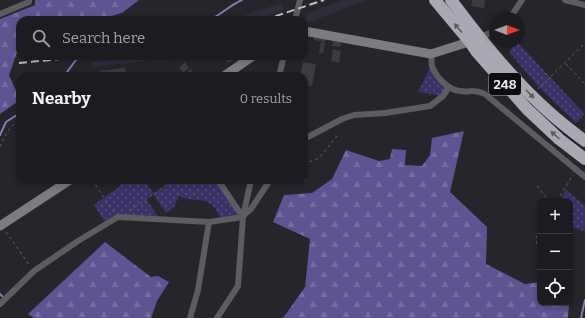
<!DOCTYPE html>
<html lang="en">
<head>
<meta charset="utf-8">
<style>
	:root { --surface:#1c1c20; --page:#29292d; --text:#f1f3f6; --muted:#a0a1a5; --line:#3a3a3e }
	body { margin:0; font-family:Bitter,serif; background:var(--page); color:var(--text) }
	.controls { position:absolute; right:12px; bottom:12px; display:grid; overflow:hidden; border-radius:8px; box-shadow:0 2px 6px #0003 }
	.controls button { width:36px; height:36px; display:grid; place-items:center; padding:0; border:0; border-bottom:1px solid var(--line); background:var(--surface); color:var(--text); font:20px sans-serif }
	.compass { position:absolute; left:489px; top:12px; width:36px; height:36px; border-radius:50%; background:var(--surface); box-shadow:0 2px 6px #0003; rotate:90deg }
	.list { margin:0; padding:0; list-style:none }
	h2 { display:flex; justify-content:space-between; align-items:center; height:52px; margin:0; padding:0 16px; font-size:17px }
	h2 small { font-size:13px; font-weight:400; color:var(--muted) }
	.icon { flex:none; width:22px; height:22px; fill:none; stroke:currentColor; stroke-width:2; stroke-linecap:round; stroke-linejoin:round }
	.map { position:relative; flex:none; width:585px; height:318px; overflow:hidden }
	.search { position:absolute; background:var(--surface); box-shadow:0 2px 6px #0003; left:16px; top:16px; width:292px; height:44px; display:flex; align-items:center; gap:10px; box-sizing:border-box; padding:0 14px; border-radius:12px; color:var(--muted); font-size:15px }
	.panel { position:absolute; background:var(--surface); box-shadow:0 2px 6px #0003; left:16px; top:72px; width:292px; height:112px; border-radius:12px }
	.map>svg:first-child { display:block }
</style>
</head>
<body>
<div class="map">
<svg width="585" height="318" viewBox="0 0 585 318">
	<defs>
		<pattern id="forest-firs" width="22" height="20" patternUnits="userSpaceOnUse"><rect width="22" height="20" fill="#5d5491"/><path d="M5 1l3.5 6h-7zM16 11l3.5 6h-7z" fill="#746da1"/></pattern>
		<pattern id="park-dots" width="8" height="8" patternUnits="userSpaceOnUse"><rect width="8" height="8" fill="#3b3166"/><path d="M2 2h.1M6 6h.1" fill="none" stroke="#584f7c" stroke-width="1.8" stroke-linecap="round"/></pattern>
	</defs>
	<rect width="100%" height="100%" fill="#25252b"/>
	<g fill="#2e2d39">
		<path d="M 344,0 L 367,0 L 304,24 L 307,13 Z"/>
		<path d="M 282,3 L 283,11 L 255,20 L 223,20 L 242,16 Z"/>
		<path d="M 141,56 L 158,56 L 144,61 L 93,67 L 92,62 Z"/>
		<path d="M 170,56 L 194,56 L 151,63 Z"/>
	</g>
	<g fill="url(#forest-firs)">
		<path d="M 35,0 L 139,0 L 122,13 L 98,20 L 20,20 L 20,44 L 9,75 L 20,100 L 0,114 L 0,19 L 35,5 Z"/>
		<path d="M 464,131 L 450,192 L 487,227 L 486,264 L 525,284 L 540,282 L 540,303 L 569,303 L 568,318 L 283,318 L 305,287 L 310,239 L 273,222 L 284,195 L 312,193 L 332,179 L 346,150 L 379,161 L 390,159 L 392,149 L 406,150 L 405,165 L 422,166 L 430,155 L 432,138 Z"/>
		<path d="M 105,242 L 151,277 L 158,276 L 169,282 L 157,301 L 151,318 L 34,318 L 28,314 Z"/>
	</g>
	<g fill="url(#park-dots)">
		<path d="M 516,42 L 517,42 L 585,114 L 576,123 L 539,87 L 509,52 Z"/>
		<path d="M 432,64 L 449,87 L 443,96 L 418,92 Z"/>
		<path d="M 118,180 L 144,180 L 154,194 L 173,180 L 218,180 L 244,215 L 222,220 C 219,216 216,207 211,204 C 201,197 189,202 179,196 L 174,207 L 166,213 L 153,194 L 146,199 L 160,219 L 118,217 L 106,224 L 94,205 L 121,185 Z"/>
		<path d="M 566,190 L 585,206 L 585,231 L 570,227 L 570,201 L 559,201 Z"/>
	</g>
	<g fill="none" stroke-linecap="round" stroke-linejoin="round">
		<g stroke="#837ca8" stroke-width="2">
			<path d="M 209,20 C 221,15 230,5 242,0"/>
			<path d="M 64,76 L 79,56"/>
			<path d="M 0,135 L 6,122 L 20,113"/>
			<path d="M 0,294 L 3,297"/>
			<path d="M 581,318 L 585,300"/>
		</g>
	</g>
	<g fill="#3c3b42">
		<path d="M 472,0 L 485,0 L 484,8 L 471,6 Z"/>
		<path d="M 314,37 L 326,39 L 325,42 L 314,40 Z"/>
		<path d="M 333,41 L 341,43 L 340,47 L 332,46 Z"/>
		<path d="M 321,42 L 325,43 L 323,53 L 319,53 Z"/>
		<path d="M 333,49 L 341,51 L 339,63 L 331,61 Z"/>
		<path d="M 228,56 L 236,56 L 237,58 L 228,63 L 225,58 Z"/>
		<path d="M 185,62 L 189,68 L 183,73 L 179,67 Z"/>
		<path d="M 303,62 L 316,64 L 312,86 L 304,85 L 304,76 L 300,76 Z"/>
		<path d="M 125,68 L 126,76 L 99,76 L 100,71 Z"/>
		<path d="M 191,69 L 194,74 L 190,76 L 183,76 L 183,75 Z"/>
		<path d="M 244,72 L 247,76 L 238,76 Z"/>
	</g>
	<g fill="none" stroke-linecap="round" stroke-linejoin="round">
		<g stroke="#616066" stroke-width="1" stroke-dasharray="3 3" stroke-linecap="butt">
			<path d="M 566,64 L 585,84"/>
			<path d="M 72,76 L 75,72 L 78,76"/>
			<path d="M 538,89 L 585,43"/>
			<path d="M 0,147 C 5,135 9,126 20,120"/>
			<path d="M 304,164 L 319,158 L 337,136"/>
			<path d="M 304,179 L 306,181"/>
			<path d="M 92,180 L 114,212"/>
			<path d="M 537,186 L 549,201"/>
			<path d="M 557,201 L 573,175"/>
			<path d="M 130,211 L 173,180"/>
			<path d="M 6,232 L 30,266"/>
			<path d="M 538,250 L 536,238 L 540,229"/>
		</g>
		<g stroke="#5d5c60" stroke-width="6">
			<path d="M 565,0 L 585,5"/>
			<path d="M 0,14 L 29,2 L 29,0"/>
			<path d="M 510,18 L 522,0"/>
			<path d="M 295,20 L 300,0"/>
			<path d="M 480,38 L 495,30"/>
			<path d="M 431,54 C 432,58 431,62 432,66 C 436,77 448,90 460,91 C 471,93 472,88 485,94 L 585,177"/>
			<path d="M 279,76 L 284,56"/>
			<path d="M 304,139 L 342,119 L 354,115 L 385,113 L 430,106 L 443,96 L 449,87"/>
			<path d="M 218,180 L 238,210 L 244,215"/>
			<path d="M 244,215 L 251,209 L 270,180"/>
			<path d="M 0,304 L 34,271 L 78,241 L 118,217 L 209,222 L 243,217"/>
			<path d="M 190,318 L 198,290 L 209,222"/>
			<path d="M 217,318 L 238,286 L 243,217 L 251,180"/>
		</g>
		<g stroke="#7c7b81" stroke-width="9">
			<path d="M 304,31 L 431,54 L 475,40"/>
			<path d="M 224,76 L 253,56"/>
			<path d="M 0,226 L 70,180"/>
		</g>
		<g stroke="#a9a9b1" stroke-width="12">
			<path d="M 435,0 L 470,42 L 476,51 L 527,109 L 559,139 L 585,159"/>
			<path d="M 451,0 C 481,40 512,79 549,112 C 561,123 573,132 585,141"/>
		</g>
		<g stroke="#c0bfc4" stroke-width="2" stroke-dasharray="8 4" stroke-linecap="butt">
			<path d="M 264,20 L 324,0"/>
			<path d="M 19,63 L 93,56"/>
		</g>
	</g>
	<defs><path id="oneway-solid" d="M-6-.8H1V-3.2L6.5 0L1 3.2V.8H-6Z"/></defs>
	<g fill="#5c5c61">
		<use href="#oneway-solid" transform="translate(458 28) rotate(-131)"/>
		<use href="#oneway-solid" transform="translate(530 94) rotate(46)"/>
		<use href="#oneway-solid" transform="translate(555 135) rotate(-138)"/>
	</g>
	<g text-anchor="middle" stroke-width="3" stroke-linejoin="round" paint-order="stroke">
		<rect fill="#0e0e11" stroke="#a8a7ac" stroke-width="1" x="489" y="73" width="32" height="22" rx="3"/>
		<g font-size="13" font-weight="bold" fill="#eae9ee">
			<text x="505" y="89">248</text>
		</g>
	</g>
</svg>
<div class="controls">
<button>+</button>
<button>−</button>
<button><svg class="icon" aria-label="locate" viewBox="0 0 24 24"><circle cx="12" cy="12" r="6"/><path d="M12 2v4M12 18v4M2 12h4M18 12h4"/></svg></button>
</div>
<svg class="compass" viewBox="-18 -18 36 36"><path d="M0-13l5 13h-10z" fill="#e53935"/><path d="M0 13l5-13h-10z" fill="#a0a1a5"/></svg>
<div class="search"><svg class="icon" aria-label="search" viewBox="0 0 24 24"><circle cx="10" cy="10" r="6"/><path d="M15 15l6 6"/></svg>Search here</div>
<section class="panel">
<h2>Nearby<small>0 results</small></h2>
<ul class="list">
</ul>
</section>
</div>
</body>
</html>
